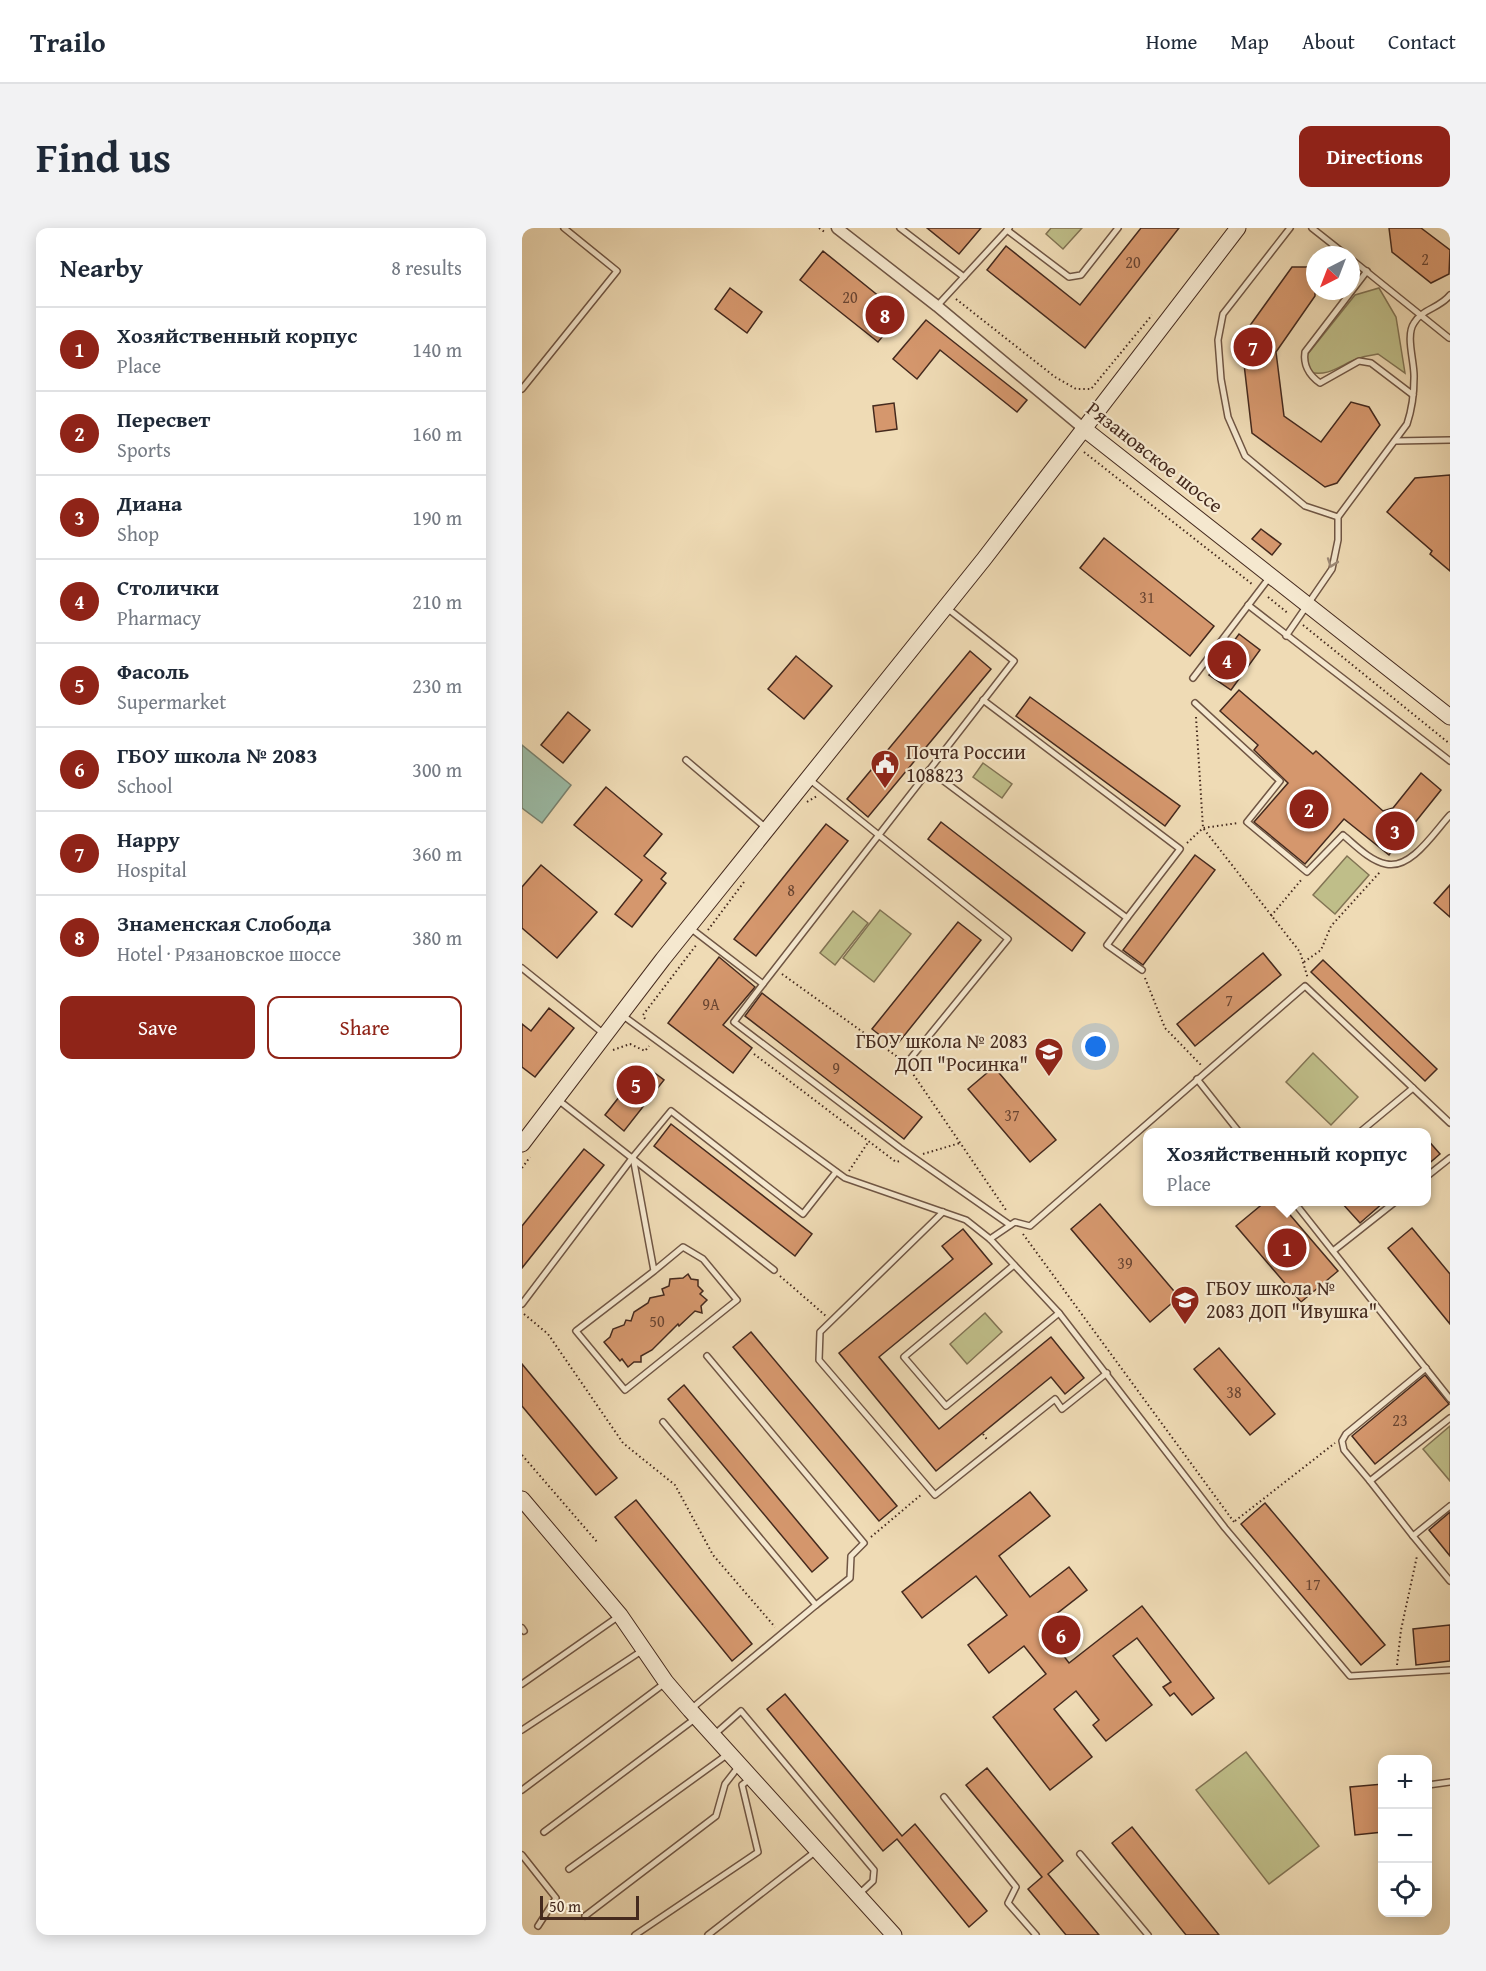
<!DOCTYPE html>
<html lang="en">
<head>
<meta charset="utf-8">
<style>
	:root { --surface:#fff; --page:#f2f2f3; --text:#1f2937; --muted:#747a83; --line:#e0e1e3; --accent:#8f2418 }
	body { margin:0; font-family:"Gentium Book Plus",serif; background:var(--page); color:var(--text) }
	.controls { position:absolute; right:18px; bottom:18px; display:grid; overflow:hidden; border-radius:12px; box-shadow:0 3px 15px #0003 }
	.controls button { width:54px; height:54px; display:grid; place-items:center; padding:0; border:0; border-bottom:2px solid var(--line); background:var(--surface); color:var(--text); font:30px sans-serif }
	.compass { position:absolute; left:784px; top:18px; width:54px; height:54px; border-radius:50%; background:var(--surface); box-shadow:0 3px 15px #0003; rotate:222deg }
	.scale { position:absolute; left:18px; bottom:15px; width:99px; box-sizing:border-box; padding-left:6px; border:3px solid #452a1e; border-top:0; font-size:16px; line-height:21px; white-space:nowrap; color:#452a1e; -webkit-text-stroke:4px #f5e8cf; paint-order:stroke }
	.you { position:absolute; left:574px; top:819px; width:21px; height:21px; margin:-15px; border:4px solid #fff; border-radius:50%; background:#1a73e8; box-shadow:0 0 0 9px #1a73e833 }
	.badge { display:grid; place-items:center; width:39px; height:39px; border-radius:50%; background:var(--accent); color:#fff; font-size:20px; font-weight:700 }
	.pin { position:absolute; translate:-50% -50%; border:3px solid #fff; box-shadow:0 2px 6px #0006 }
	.popup { position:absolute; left:621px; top:900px; width:288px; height:78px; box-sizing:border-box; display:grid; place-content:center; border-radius:12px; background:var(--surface); filter:drop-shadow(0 2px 4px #0005); font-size:20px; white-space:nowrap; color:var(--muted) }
	.popup b { font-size:22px; color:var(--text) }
	.popup::after { content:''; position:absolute; left:50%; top:100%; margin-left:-12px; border:12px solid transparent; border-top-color:var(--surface) }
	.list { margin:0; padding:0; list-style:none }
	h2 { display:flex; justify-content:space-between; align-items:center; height:78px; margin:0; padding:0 24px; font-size:26px }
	h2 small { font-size:20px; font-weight:400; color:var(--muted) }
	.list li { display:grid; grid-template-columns:39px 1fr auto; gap:18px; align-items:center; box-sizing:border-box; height:84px; padding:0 24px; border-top:2px solid var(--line) }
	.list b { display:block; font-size:22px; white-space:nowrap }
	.list p { margin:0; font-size:20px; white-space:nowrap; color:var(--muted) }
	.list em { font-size:20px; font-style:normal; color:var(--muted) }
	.actions { display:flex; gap:12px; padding:18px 24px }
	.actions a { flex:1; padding:14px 0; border:2px solid var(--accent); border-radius:12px; text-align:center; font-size:21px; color:var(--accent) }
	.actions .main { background:var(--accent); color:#fff }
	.icon { flex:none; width:33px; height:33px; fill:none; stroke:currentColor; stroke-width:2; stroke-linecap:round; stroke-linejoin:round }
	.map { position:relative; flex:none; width:928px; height:1707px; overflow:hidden; border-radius:12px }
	header { display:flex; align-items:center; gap:36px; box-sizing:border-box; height:84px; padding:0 30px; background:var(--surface); border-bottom:2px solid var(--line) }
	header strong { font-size:28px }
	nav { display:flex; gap:33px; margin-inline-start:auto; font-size:21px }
	.intro { display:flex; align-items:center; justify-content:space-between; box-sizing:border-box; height:144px; padding:0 36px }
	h1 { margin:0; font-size:42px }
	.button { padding:15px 27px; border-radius:12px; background:var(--accent); color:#fff; font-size:21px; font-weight:700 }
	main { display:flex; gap:36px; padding:0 36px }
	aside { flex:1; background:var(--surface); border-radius:12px; box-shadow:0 3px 15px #0003 }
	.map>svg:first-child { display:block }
</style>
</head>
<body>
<header>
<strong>Trailo</strong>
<nav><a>Home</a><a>Map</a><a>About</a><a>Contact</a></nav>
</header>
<div class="intro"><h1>Find us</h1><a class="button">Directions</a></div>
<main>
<aside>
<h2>Nearby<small>8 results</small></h2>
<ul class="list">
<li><span class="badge">1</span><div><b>Хозяйственный корпус</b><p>Place</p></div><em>140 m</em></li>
<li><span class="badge">2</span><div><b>Пересвет</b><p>Sports</p></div><em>160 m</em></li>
<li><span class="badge">3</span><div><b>Диана</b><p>Shop</p></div><em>190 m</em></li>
<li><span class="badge">4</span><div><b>Столички</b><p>Pharmacy</p></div><em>210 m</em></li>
<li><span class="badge">5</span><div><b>Фасоль</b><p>Supermarket</p></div><em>230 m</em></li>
<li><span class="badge">6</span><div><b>ГБОУ школа № 2083</b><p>School</p></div><em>300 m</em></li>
<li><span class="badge">7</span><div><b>Happy</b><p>Hospital</p></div><em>360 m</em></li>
<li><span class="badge">8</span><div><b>Знаменская Слобода</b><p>Hotel · Рязановское шоссе</p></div><em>380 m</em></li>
</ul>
<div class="actions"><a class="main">Save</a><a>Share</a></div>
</aside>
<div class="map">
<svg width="928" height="1707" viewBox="0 0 928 1707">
	<rect width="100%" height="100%" fill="#efdbb5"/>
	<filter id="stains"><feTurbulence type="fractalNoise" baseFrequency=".00333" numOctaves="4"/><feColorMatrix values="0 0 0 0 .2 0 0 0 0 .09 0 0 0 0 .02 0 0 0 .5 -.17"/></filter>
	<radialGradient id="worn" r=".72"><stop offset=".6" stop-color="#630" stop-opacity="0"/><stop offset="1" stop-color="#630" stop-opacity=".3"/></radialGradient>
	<g fill="#bfbe89" stroke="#827454" stroke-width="1.5">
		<path d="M 529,0 L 560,0 L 541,21 L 524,6 Z"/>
		<path d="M 857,60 L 874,89 L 883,145 L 856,126 C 848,127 840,129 832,132 C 816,139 805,149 787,144 L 785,127 L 833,67 Z"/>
		<path d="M 461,535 L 490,556 L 480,570 L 451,549 Z"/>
		<path d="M 825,628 L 847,647 L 813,686 L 791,667 Z"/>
		<path d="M 358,682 L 389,706 L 352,754 L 321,730 Z"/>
		<path d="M 331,683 L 346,695 L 313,737 L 298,725 Z"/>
		<path d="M 791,825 L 836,869 L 809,897 L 764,854 Z"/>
		<path d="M 463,1085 L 480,1104 L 445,1136 L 428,1116 Z"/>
		<path d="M 928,1198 L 928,1253 L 901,1221 Z"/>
		<path d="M 724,1524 L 797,1618 L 747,1656 L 674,1562 Z"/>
	</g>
	<path fill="#9bbca7" stroke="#798270" stroke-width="1.5" d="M 0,517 L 49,557 L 20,595 L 0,580 Z"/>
	<g fill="#d5976d" stroke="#452a1e" stroke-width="1.5">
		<path d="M 405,0 L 459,0 L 437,26 Z"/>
		<path d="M 619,0 L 657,0 L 563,120 L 465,42 L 484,18 L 558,77 Z"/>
		<path d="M 867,0 L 899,0 L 928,22 L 927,46 L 909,55 L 870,24 Z"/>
		<path d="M 301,23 L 379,86 L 356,114 L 278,52 Z"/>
		<path d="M 770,39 L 787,39 L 793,52 L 793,68 L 754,124 L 762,188 L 799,214 L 829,174 L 847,179 L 858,197 L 815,255 L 803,259 L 730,205 L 719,110 Z"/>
		<path d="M 208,60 L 240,84 L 225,105 L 193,81 Z"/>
		<path d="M 404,92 L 505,172 L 495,184 L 418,122 L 395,151 L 371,131 Z"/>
		<path d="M 372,175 L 375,201 L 354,204 L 351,178 Z"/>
		<path d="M 928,247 L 928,343 L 908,326 L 910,323 L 865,284 L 893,250 Z"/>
		<path d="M 739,301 L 759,316 L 750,327 L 730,311 Z"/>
		<path d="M 582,310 L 692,398 L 668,428 L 558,340 Z"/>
		<path d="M 717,406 L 738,422 L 709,462 L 687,447 Z"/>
		<path d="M 448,423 L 469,441 L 346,589 L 325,571 Z"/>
		<path d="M 274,428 L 310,458 L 282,491 L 246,461 Z"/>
		<path d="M 717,462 L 791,526 L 794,523 L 861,583 L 871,580 L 899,545 L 919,562 L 867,627 L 822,591 L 783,636 L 732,594 L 766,555 L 732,522 L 736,517 L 698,483 Z"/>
		<path d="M 508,469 L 658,578 L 643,598 L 494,488 Z"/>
		<path d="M 46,484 L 68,502 L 41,535 L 19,517 Z"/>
		<path d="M 84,559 L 140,606 L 122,628 L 144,645 L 139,651 L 144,655 L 110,699 L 93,686 L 120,652 L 52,597 Z"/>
		<path d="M 419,594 L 563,705 L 550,723 L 406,611 Z"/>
		<path d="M 304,596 L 326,613 L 234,728 L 212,711 Z"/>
		<path d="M 673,627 L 693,642 L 621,737 L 601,722 Z"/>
		<path d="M 19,637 L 75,684 L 35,730 L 0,700 L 0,659 Z"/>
		<path d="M 928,657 L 928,689 L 912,675 Z"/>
		<path d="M 436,694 L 459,712 L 373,819 L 350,801 Z"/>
		<path d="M 741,725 L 759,747 L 673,818 L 655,796 Z"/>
		<path d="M 197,729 L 233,759 L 201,797 L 230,820 L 211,845 L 146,795 Z"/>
		<path d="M 801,732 L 915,841 L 903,853 L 789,744 Z"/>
		<path d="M 240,765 L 400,889 L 382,911 L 223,788 Z"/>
		<path d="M 27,780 L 52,800 L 13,849 L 0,839 L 0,796 L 9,803 Z"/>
		<path d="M 122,837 L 142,852 L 102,903 L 83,887 Z"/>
		<path d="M 472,839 L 534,912 L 508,934 L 446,861 Z"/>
		<path d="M 149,896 L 290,1006 L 273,1028 L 132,918 Z"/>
		<path d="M 904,910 L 918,926 L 904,938 Z"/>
		<path d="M 62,921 L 82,937 L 0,1040 L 0,998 Z"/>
		<path d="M 743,974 L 757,974 L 816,1043 L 779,1074 L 714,998 Z"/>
		<path d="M 819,974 L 862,974 L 838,995 Z"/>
		<path d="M 578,976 L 657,1069 L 628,1094 L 549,1001 Z"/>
		<path d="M 890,1000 L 928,1046 L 928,1096 L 866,1020 Z"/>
		<path d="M 441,1001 L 470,1036 L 357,1129 L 417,1201 L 529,1109 L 562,1150 L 543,1166 L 529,1149 L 414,1243 L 317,1125 L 431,1031 L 420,1018 Z"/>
		<path d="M 166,1046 L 169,1051 L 176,1052 L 176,1058 L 181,1063 L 178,1066 L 185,1072 L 179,1078 L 180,1085 L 173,1083 L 157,1098 L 156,1096 L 130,1122 L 119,1128 L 119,1134 L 112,1134 L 106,1139 L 100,1131 L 98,1133 L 82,1114 L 88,1109 L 91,1101 L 102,1097 L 104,1092 L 109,1093 L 112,1084 L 126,1075 L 128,1070 L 142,1067 L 140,1061 L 147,1058 L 148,1051 L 161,1050 Z"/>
		<path d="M 229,1104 L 375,1278 L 357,1293 L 211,1119 Z"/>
		<path d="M 697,1120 L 753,1186 L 728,1207 L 672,1141 Z"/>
		<path d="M 0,1136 L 95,1250 L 74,1267 L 0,1178 Z"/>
		<path d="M 903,1147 L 927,1176 L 853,1236 L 830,1208 Z"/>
		<path d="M 162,1157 L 306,1330 L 290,1344 L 146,1171 Z"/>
		<path d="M 508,1264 L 528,1288 L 477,1328 L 508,1369 L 547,1339 L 565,1362 L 519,1398 L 547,1435 L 620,1378 L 692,1470 L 670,1487 L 652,1465 L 648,1468 L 641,1459 L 649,1454 L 615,1410 L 591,1428 L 630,1477 L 584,1513 L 571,1497 L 577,1492 L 554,1463 L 532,1481 L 570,1529 L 528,1562 L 471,1489 L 524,1446 L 502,1418 L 467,1445 L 446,1417 L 485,1387 L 454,1348 L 400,1390 L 380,1364 Z"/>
		<path d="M 114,1272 L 230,1416 L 210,1433 L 93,1289 Z"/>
		<path d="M 743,1275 L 863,1417 L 839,1437 L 719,1296 Z"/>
		<path d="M 928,1284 L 928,1328 L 907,1302 Z"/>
		<path d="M 928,1397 L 928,1433 L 894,1437 L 891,1401 Z"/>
		<path d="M 263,1466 L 380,1608 L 393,1596 L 465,1683 L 447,1699 L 375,1611 L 361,1623 L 245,1481 Z"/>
		<path d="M 465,1540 L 541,1633 L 526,1646 L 577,1707 L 544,1707 L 506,1661 L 520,1649 L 444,1557 Z"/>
		<path d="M 861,1556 L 861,1604 L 833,1607 L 828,1559 Z"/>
		<path d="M 610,1599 L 697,1707 L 664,1707 L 590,1615 Z"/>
	</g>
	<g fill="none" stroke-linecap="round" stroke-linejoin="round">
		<g stroke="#705644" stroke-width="8">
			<g id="lane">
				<path d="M 378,0 L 442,49"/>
				<path d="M 768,0 L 701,86 L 696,112 L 699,151 L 706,189 L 723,228 L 783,278 L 816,289"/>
				<path d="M 790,0 L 824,27"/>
				<path d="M 485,2 L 547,49 L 559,47 L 596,0"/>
				<path d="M 829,31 L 927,110"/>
				<path d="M 845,43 L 783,124 C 781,138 787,147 798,155 L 837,133 L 849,135 L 891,167"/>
				<path d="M 415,78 L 487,0"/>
				<path d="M 0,161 L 95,43 L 42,0"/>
				<path d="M 873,213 L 928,212"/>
				<path d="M 726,377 L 928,533"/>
				<path d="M 764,408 L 810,341 L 816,312 L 816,289 L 885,196 C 890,181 892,166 892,150 C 893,135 883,108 892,95 C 900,81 918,80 928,67"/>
				<path d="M 671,450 L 747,350"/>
				<path d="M 673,475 L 758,553 L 725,594 L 785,644 L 821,607 C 833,617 848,633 864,636 C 889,642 913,603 928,587"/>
				<path d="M 164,532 L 244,600"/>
				<path d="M 407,542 L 605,690 L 658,621 L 461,472"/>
				<path d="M 287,551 L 486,711 L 384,836"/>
				<path d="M 605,690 L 585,717 L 620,742"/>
				<path d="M 167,699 L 241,756 L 492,433 L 425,380"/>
				<path d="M 0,740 L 82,806"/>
				<path d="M 241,756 L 212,794 L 378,920 L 488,997"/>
				<path d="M 100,787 L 323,950 L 444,992 L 468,1011 L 537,1085 L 703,1300 L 828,1448 L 928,1442"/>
				<path d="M 675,851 L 717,904"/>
				<path d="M 35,871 L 252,1042"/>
				<path d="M 838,904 L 891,860"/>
				<path d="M 904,949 L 928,930"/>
				<path d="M 772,974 L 928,1171"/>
				<path d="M 421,984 L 298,1104 L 297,1132 L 413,1267 L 533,1171 L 540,1181 L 585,1145"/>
				<path d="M 468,1011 L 493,994 L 508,998 L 783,758 L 928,895"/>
				<path d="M 811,1023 L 873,974"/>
				<path d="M 492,1037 L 382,1129 L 424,1178 L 537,1085"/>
				<path d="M 132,1043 L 161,1019 L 181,1031 L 215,1072 L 103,1162 L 54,1103 L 132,1043 L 111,929 L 149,883 L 281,986 L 314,944"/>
				<path d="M 0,1076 L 111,929"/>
				<path d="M 185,1128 L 342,1315 L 329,1328 L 328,1350 L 294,1377"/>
				<path d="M 904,1140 L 824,1206 L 820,1213 L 822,1222 L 848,1253 L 928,1190"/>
				<path d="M 141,1194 L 294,1377 L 169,1481"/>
				<path d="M 848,1253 L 891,1308"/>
				<path d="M 928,1278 L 891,1308 L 928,1353"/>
				<path d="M 0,1400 L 2,1403"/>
				<path d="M 0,1456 L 97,1388"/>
				<path d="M 0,1502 L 121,1422"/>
				<path d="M 193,1506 L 219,1483 L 352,1642 L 351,1653 L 336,1667"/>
				<path d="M 906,1557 L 928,1554"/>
				<path d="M 0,1562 L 143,1455"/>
				<path d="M 422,1569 L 494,1659 L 486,1675 L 514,1707"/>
				<path d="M 22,1604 L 174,1490"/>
				<path d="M 558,1626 L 626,1707"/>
				<path d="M 0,1627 L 34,1670 L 16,1698"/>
				<path d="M 47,1641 L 206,1526"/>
				<path d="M 63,1688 L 194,1588 L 203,1556 L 217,1538"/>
				<path d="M 113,1707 L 236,1624 L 220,1557 L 229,1550"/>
				<path d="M 186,1707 L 294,1623"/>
			</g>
		</g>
		<g stroke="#705644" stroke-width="13">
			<path id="street" d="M 315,0 L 415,78 L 561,200"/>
		</g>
		<g stroke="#452a1e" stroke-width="17">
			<g id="secondary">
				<path d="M 561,200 L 928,489"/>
				<path d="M 0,916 L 141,731 L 462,331 L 716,0"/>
				<path d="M 0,1271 L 98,1387 L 144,1454 L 168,1482 L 372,1707"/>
			</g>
		</g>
		<g stroke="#452a1e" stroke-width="2" stroke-dasharray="1.5 3" stroke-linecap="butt">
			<path d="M 297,0 L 304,5"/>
			<path d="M 434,71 L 533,149 L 554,161 L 569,161 L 630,87"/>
			<path d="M 562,224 L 730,356"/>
			<path d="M 746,369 L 767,386"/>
			<path d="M 781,397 L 928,516"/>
			<path d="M 674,489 L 681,600 L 778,724 L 786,751"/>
			<path d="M 285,574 L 295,568"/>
			<path d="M 665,615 L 681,600 L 716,595"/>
			<path d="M 749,688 L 780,651"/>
			<path d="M 186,702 L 222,654"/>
			<path d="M 782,734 L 799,722 L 809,698 L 858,644"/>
			<path d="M 260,746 L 377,830"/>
			<path d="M 623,750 L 643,800 L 679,837"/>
			<path d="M 123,791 L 121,787 L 175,716"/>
			<path d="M 91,822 L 108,816 L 123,823 L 127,818"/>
			<path d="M 232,826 L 374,934 L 378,933"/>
			<path d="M 389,843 L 484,982"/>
			<path d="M 401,926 L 438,915"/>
			<path d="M 0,940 L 8,929"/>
			<path d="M 327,943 L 347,913"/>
			<path d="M 501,1006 L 712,1294"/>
			<path d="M 258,1048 L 304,1088"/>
			<path d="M 2,1086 L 26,1106 L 101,1215 L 153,1257 L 191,1327 L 253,1399"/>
			<path d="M 461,1206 L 466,1213"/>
			<path d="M 0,1227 L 76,1315"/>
			<path d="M 713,1293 L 813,1215"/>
			<path d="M 349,1309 L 400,1266"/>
			<path d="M 875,1437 L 879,1402 L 895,1328"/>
		</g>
		<use href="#lane" stroke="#f5e8cf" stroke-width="5"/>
		<use href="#street" stroke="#f5e8cf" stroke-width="10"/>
		<use href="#secondary" stroke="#f5e8cf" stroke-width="15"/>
	</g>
	<defs><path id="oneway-chevron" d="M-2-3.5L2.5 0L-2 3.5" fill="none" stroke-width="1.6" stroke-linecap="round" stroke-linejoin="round" transform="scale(1.5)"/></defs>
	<use stroke="#9d8976" href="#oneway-chevron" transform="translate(810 335) rotate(109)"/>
	<defs>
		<g id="civic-pin" transform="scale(1.5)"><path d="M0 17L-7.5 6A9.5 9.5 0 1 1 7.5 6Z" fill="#8f2418" stroke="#f5e8cf"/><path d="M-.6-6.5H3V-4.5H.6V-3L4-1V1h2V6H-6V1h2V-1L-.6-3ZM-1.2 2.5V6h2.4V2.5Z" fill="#fff"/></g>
		<g id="school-pin" transform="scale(1.5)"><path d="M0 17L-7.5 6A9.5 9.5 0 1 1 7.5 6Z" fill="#8f2418" stroke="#f5e8cf"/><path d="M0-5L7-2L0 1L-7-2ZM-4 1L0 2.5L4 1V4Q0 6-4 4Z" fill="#fff"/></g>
	</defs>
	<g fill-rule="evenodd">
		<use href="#civic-pin" x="363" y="536"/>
		<use href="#school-pin" x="527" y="824"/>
		<use href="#school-pin" x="663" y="1072"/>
	</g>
	<g text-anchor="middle" stroke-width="4.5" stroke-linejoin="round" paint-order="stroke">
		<g font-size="16" fill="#694532">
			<text x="903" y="37">2</text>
			<text x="611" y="40">20</text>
			<text x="328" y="75">20</text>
			<text x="625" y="375">31</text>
			<text x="269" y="668">8</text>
			<text x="707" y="778">7</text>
			<text x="189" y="782">9А</text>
			<text x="314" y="846">9</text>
			<text x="490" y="893">37</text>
			<text x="603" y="1041">39</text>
			<text x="135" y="1099">50</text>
			<text x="712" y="1170">38</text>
			<text x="878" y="1198">23</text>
			<text x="791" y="1362">17</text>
		</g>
		<g font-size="20" fill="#452a1e" stroke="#f5e8cf">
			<text transform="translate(633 229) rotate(38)" y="7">Рязановское шоссе</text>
		</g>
		<g font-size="20" fill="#452a1e" stroke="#f5e8cf" text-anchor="start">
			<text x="384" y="531">Почта России<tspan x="384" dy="23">108823</tspan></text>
			<text x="506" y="820" text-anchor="end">ГБОУ школа № 2083<tspan x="506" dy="23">ДОП "Росинка"</tspan></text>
			<text x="684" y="1067">ГБОУ школа №<tspan x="684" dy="23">2083 ДОП "Ивушка"</tspan></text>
		</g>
	</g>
	<rect width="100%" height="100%" filter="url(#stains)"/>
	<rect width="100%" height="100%" fill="url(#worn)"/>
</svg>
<div class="controls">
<button>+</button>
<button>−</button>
<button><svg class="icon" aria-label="locate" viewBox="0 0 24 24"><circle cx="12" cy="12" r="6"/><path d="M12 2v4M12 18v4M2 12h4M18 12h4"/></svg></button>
</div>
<svg class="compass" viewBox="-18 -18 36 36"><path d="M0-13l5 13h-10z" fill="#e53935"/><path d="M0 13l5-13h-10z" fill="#747a83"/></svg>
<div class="scale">50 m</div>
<div class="you"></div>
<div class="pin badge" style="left:765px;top:1020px">1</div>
<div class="popup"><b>Хозяйственный корпус</b>Place</div>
<div class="pin badge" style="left:787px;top:581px">2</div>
<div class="pin badge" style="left:873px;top:603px">3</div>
<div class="pin badge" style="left:705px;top:432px">4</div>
<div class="pin badge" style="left:114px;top:857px">5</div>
<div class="pin badge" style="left:539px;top:1407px">6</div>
<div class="pin badge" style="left:731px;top:119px">7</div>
<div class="pin badge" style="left:363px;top:87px">8</div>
</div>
</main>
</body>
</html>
